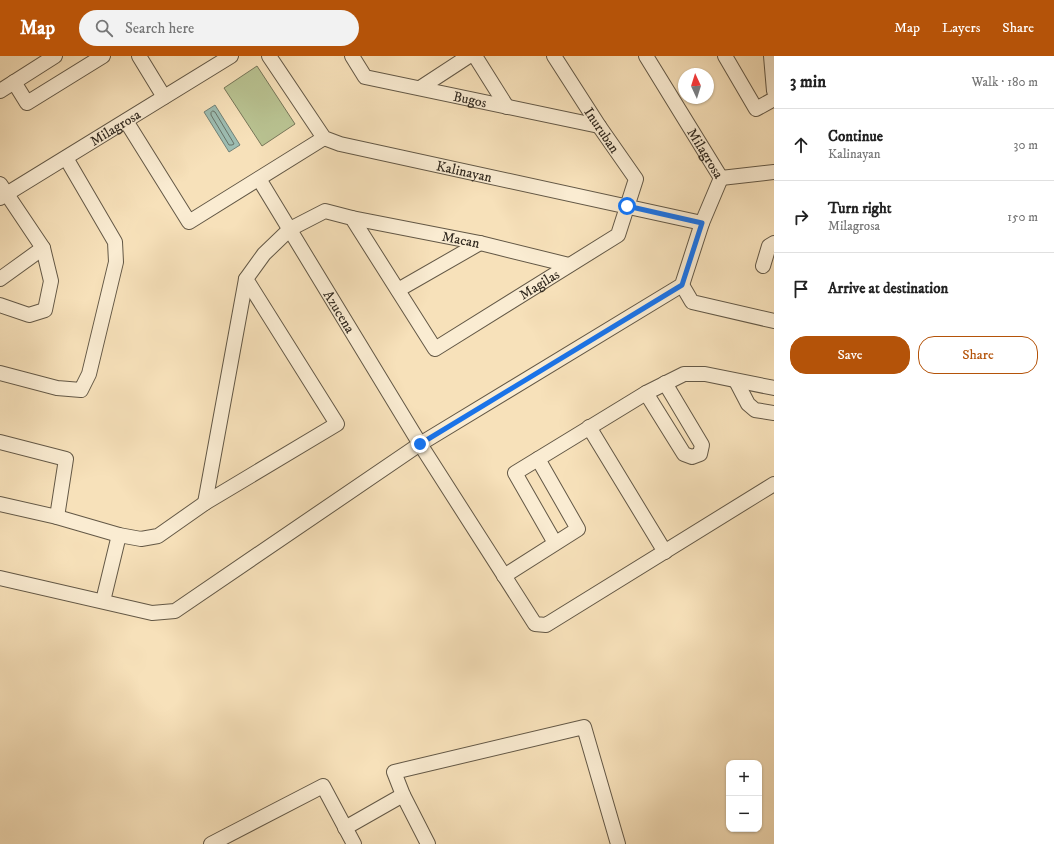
<!DOCTYPE html>
<html lang="en">
<head>
<meta charset="utf-8">
<style>
	:root { --surface:#fff; --page:#f2f2f2; --text:#222; --muted:#767676; --line:#e0e0e0; --accent:#b45309 }
	body { margin:0; font-family:"IM FELL DW Pica",serif; background:var(--page); color:var(--text) }
	.controls { position:absolute; right:12px; bottom:12px; display:grid; overflow:hidden; border-radius:8px; box-shadow:0 1px 3px #0004 }
	.controls button { width:36px; height:36px; display:grid; place-items:center; padding:0; border:0; border-bottom:1px solid var(--line); background:var(--surface); color:var(--text); font:20px sans-serif }
	.compass { position:absolute; left:678px; top:12px; width:36px; height:36px; border-radius:50%; background:var(--surface); box-shadow:0 1px 3px #0004; rotate:356deg }
	.stop { position:absolute; width:12px; height:12px; margin:-9px; border:3px solid #1a73e8; border-radius:50%; background:#fff }
	.stop.end { background:#1a73e8; border-color:#fff; box-shadow:0 1px 4px #0008 }
	.list { margin:0; padding:0; list-style:none }
	h2 { display:flex; justify-content:space-between; align-items:center; height:52px; margin:0; padding:0 16px; font-size:17px }
	h2 small { font-size:13px; font-weight:400; color:var(--muted) }
	.list li { display:grid; grid-template-columns:26px 1fr auto; gap:12px; align-items:center; box-sizing:border-box; height:72px; padding:0 16px; border-top:1px solid var(--line) }
	.list b { display:block; font-size:15px; white-space:nowrap }
	.list p { margin:0; font-size:13px; white-space:nowrap; color:var(--muted) }
	.list em { font-size:13px; font-style:normal; color:var(--muted) }
	.actions { display:flex; gap:8px; padding:12px 16px }
	.actions a { flex:1; padding:9px 0; border:1px solid var(--accent); border-radius:16px; text-align:center; font-size:14px; color:var(--accent) }
	.actions .main { background:var(--accent); color:#fff }
	.icon { flex:none; width:22px; height:22px; fill:none; stroke:currentColor; stroke-width:2; stroke-linecap:round; stroke-linejoin:round }
	.map { position:relative; flex:none; width:774px; height:788px; overflow:hidden }
	header { display:flex; align-items:center; gap:24px; box-sizing:border-box; height:56px; padding:0 20px; background:var(--accent); color:#fff }
	header strong { font-size:19px }
	nav { display:flex; gap:22px; margin-inline-start:auto; font-size:14px }
	.search { width:280px; height:36px; background:var(--page); display:flex; align-items:center; gap:10px; box-sizing:border-box; padding:0 14px; border-radius:22px; color:var(--muted); font-size:15px }
	main { display:flex }
	aside { flex:1; background:var(--surface) }
	.map>svg:first-child { display:block }
</style>
</head>
<body>
<header>
<strong>Map</strong>
<div class="search"><svg class="icon" aria-label="search" viewBox="0 0 24 24"><circle cx="10" cy="10" r="6"/><path d="M15 15l6 6"/></svg>Search here</div>
<nav><a>Map</a><a>Layers</a><a>Share</a></nav>
</header>
<main>
<div class="map">
<svg width="774" height="788" viewBox="0 0 774 788">
	<rect width="100%" height="100%" fill="#f7e1ba"/>
	<filter id="stains"><feTurbulence type="fractalNoise" baseFrequency=".005" numOctaves="4"/><feColorMatrix values="0 0 0 0 .2 0 0 0 0 .09 0 0 0 0 .02 0 0 0 .5 -.17"/></filter>
	<radialGradient id="worn" r=".72"><stop offset=".6" stop-color="#630" stop-opacity="0"/><stop offset="1" stop-color="#630" stop-opacity=".3"/></radialGradient>
	<path fill="#b9c392" stroke="#767659" d="M 257,10 L 295,68 L 262,90 L 224,32 Z"/>
	<path fill="#9dbdb2" stroke="#728278" d="M 215,49 L 240,89 L 229,96 L 204,56 Z"/>
	<g fill="none" stroke-linecap="round" stroke-linejoin="round">
		<path stroke="#687469" stroke-width="1" d="M 213,55 L 215,56 L 233,86 L 234,88 L 232,89 L 229,89 L 211,59 L 211,57 Z"/>
		<g stroke="#635846" stroke-width="16">
			<g id="minor">
				<path d="M 139,0 L 164,41"/>
				<path id="s1" d="M 269,0 L 324,82 L 340,88 L 702,167"/>
				<path id="s2" d="M 352,0 L 365,21 L 599,70"/>
				<path d="M 475,0 L 507,51"/>
				<path id="s3" d="M 646,0 L 721,122"/>
				<path d="M 725,0 L 756,53 L 774,43"/>
				<path d="M 771,0 L 774,35"/>
				<path d="M 14,26 L 27,47 L 103,0"/>
				<path d="M 420,32 L 469,0"/>
				<path d="M 0,35 L 55,0"/>
				<path d="M 126,65 L 189,166 L 324,82"/>
				<path d="M 721,122 L 774,116"/>
				<path id="s4" d="M 259,123 L 420,388 L 535,568 L 546,569 L 774,428"/>
				<path d="M 0,128 L 43,192 L 51,225 L 45,254 L 29,259 L 0,249"/>
				<path id="s5" d="M 0,142 L 231,0"/>
				<path id="s6" d="M 352,162 L 480,187 L 569,209"/>
				<path d="M 763,210 L 769,190 L 774,187"/>
				<path d="M 0,223 L 43,192"/>
				<path d="M 682,229 L 692,246 L 774,265"/>
				<path d="M 398,234 L 480,187"/>
				<path d="M 0,317 L 57,332 L 81,334 L 89,318 L 116,206 L 115,186 L 66,102"/>
				<path d="M 736,325 L 748,348 L 755,354 L 774,357"/>
				<path d="M 646,337 L 684,398 L 692,401 L 700,398 L 702,389 L 665,327"/>
				<path d="M 589,371 L 665,496"/>
				<path d="M 0,386 L 66,403 L 57,461"/>
				<path d="M 205,447 L 246,223"/>
				<path id="s7" d="M 0,448 L 57,461 L 119,479 L 141,483 L 158,480 L 205,447 L 337,368 L 246,223 L 264,198 L 290,173 L 325,155 L 352,162 L 435,293 L 618,179 L 636,123 L 599,70 L 554,0"/>
				<path d="M 555,487 L 515,417 L 646,337 L 684,318 L 705,318 L 774,332"/>
				<path d="M 504,520 L 578,473 L 538,403"/>
				<path d="M 0,522 L 152,557 L 175,555 L 420,388 L 682,229 L 702,167 L 721,122"/>
				<path d="M 103,545 L 119,479"/>
				<path d="M 345,772 L 403,739"/>
				<path d="M 211,788 L 323,730 L 354,788"/>
				<path d="M 428,788 L 403,739 L 394,716 L 584,671 L 618,788"/>
			</g>
		</g>
		<use href="#minor" stroke="#faecd2" stroke-width="14"/>
	</g>
	<g fill="none" stroke-linecap="round" stroke-linejoin="round">
		<path stroke="#1a73e8" stroke-width="5" d="M 420,388 L 682,229 L 702,167 L 627,150"/>
	</g>
	<g text-anchor="middle" stroke-width="3" stroke-linejoin="round" paint-order="stroke">
		<g font-size="14" fill="#322a20" stroke="#faecd2">
			<text dy="5" stroke="none"><textPath href="#s2" startOffset="132">Bugos</textPath></text>
			<text dy="5" stroke="none"><textPath href="#s5" startOffset="135">Milagrosa</textPath></text>
			<text transform="translate(602 74) rotate(56)" y="5">Inuruban</text>
			<text dy="5" stroke="none"><textPath href="#s3" startOffset="114">Milagrosa</textPath></text>
			<text dy="5" stroke="none"><textPath href="#s1" startOffset="243">Kalinayan</textPath></text>
			<text dy="5" stroke="none"><textPath href="#s6" startOffset="111">Macan</textPath></text>
			<text dy="5" stroke="none"><textPath href="#s7" startOffset="957">Magilas</textPath></text>
			<text dy="5" stroke="none"><textPath href="#s4" startOffset="155">Azucena</textPath></text>
		</g>
	</g>
	<rect width="100%" height="100%" filter="url(#stains)"/>
	<rect width="100%" height="100%" fill="url(#worn)"/>
</svg>
<div class="controls">
<button>+</button>
<button>−</button>
</div>
<svg class="compass" viewBox="-18 -18 36 36"><path d="M0-13l5 13h-10z" fill="#e53935"/><path d="M0 13l5-13h-10z" fill="#767676"/></svg>
<div class="stop" style="left:627px;top:150px"></div>
<div class="stop end" style="left:420px;top:388px"></div>
</div>
<aside>
<h2>3 min<small>Walk · 180 m</small></h2>
<ul class="list">
<li><svg class="icon" aria-label="ahead" viewBox="0 0 24 24"><path d="M12 20V5M6 11l6-6 6 6"/></svg><div><b>Continue</b><p>Kalinayan</p></div><em>30 m</em></li>
<li><svg class="icon" aria-label="right" viewBox="0 0 24 24"><path d="M7 20v-9h11M14 6l5 5-5 5"/></svg><div><b>Turn right</b><p>Milagrosa</p></div><em>150 m</em></li>
<li><svg class="icon" aria-label="arrive" viewBox="0 0 24 24"><path d="M6 21V4h12l-3 4 3 4H6"/></svg><div><b>Arrive at destination</b></div></li>
</ul>
<div class="actions"><a class="main">Save</a><a>Share</a></div>
</aside>
</main>
</body>
</html>
